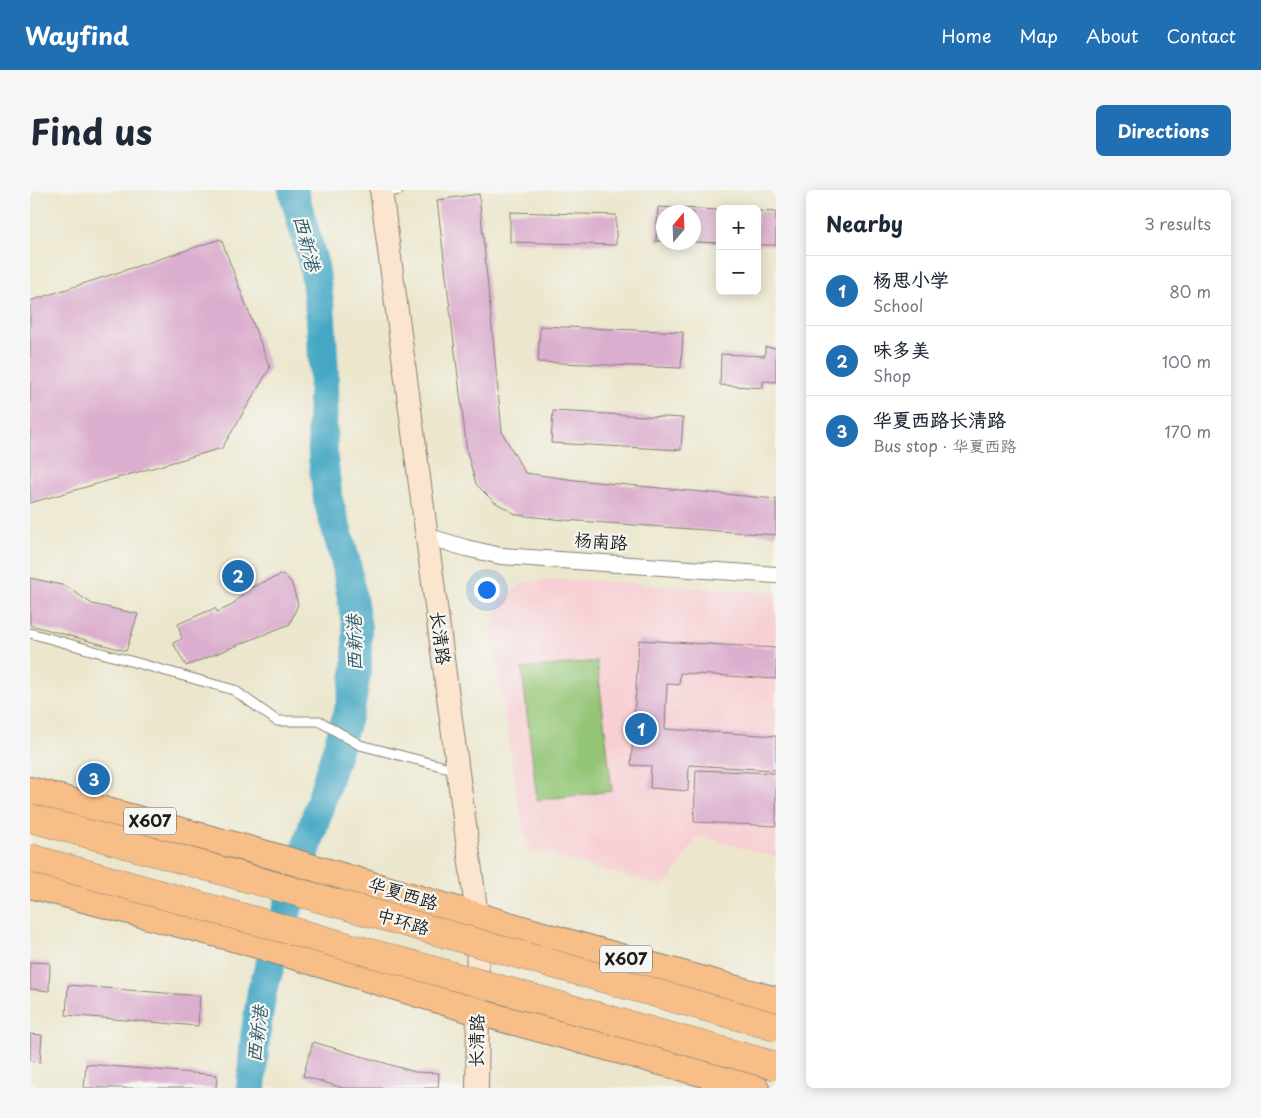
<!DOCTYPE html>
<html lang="en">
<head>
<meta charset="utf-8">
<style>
	:root { --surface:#fff; --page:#f6f6f7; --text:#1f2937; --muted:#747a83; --line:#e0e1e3; --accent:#1f6fb2 }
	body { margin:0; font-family:"Playpen Sans","LXGW WenKai TC",sans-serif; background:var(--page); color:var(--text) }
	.controls { position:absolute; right:15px; top:15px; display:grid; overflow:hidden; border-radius:8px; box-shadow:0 2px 12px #0003 }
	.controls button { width:45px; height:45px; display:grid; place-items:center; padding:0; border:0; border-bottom:1px solid var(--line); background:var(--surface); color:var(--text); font:25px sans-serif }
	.compass { position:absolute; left:626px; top:15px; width:45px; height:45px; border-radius:50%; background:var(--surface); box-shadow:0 2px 12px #0003; rotate:19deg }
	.you { position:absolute; left:456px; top:399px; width:18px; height:18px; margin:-12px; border:4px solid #fff; border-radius:50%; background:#1a73e8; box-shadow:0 0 0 8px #1a73e833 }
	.badge { display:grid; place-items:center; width:32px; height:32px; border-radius:50%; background:var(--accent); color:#fff; font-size:16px; font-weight:700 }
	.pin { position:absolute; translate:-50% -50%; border:2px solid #fff; box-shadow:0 1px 5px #0006 }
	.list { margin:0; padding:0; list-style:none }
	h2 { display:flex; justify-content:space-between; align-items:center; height:65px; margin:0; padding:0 20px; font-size:21px }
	h2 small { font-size:16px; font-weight:400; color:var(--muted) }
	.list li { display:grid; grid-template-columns:32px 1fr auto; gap:15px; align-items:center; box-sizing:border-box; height:70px; padding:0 20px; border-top:1px solid var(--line) }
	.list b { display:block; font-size:19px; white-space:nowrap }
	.list p { margin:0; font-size:16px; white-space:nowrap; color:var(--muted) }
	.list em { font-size:16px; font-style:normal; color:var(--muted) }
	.map { position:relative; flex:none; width:746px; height:898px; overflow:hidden; border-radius:8px }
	header { display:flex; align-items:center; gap:30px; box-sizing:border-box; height:70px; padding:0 25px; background:var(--accent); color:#fff }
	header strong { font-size:24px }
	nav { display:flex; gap:28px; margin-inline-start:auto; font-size:18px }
	.intro { display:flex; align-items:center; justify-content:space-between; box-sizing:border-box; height:120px; padding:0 30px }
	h1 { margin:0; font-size:35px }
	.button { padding:12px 22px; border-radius:8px; background:var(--accent); color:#fff; font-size:18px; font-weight:700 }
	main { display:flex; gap:30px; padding:0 30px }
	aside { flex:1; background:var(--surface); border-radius:8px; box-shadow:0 2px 12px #0003 }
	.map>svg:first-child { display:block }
</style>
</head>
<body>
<header>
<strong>Wayfind</strong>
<nav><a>Home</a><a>Map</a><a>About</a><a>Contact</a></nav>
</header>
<div class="intro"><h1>Find us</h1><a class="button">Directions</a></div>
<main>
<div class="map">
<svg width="746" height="898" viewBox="0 0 746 898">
	<rect width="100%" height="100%" fill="#f6f6f2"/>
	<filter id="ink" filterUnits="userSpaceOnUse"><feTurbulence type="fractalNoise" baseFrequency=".02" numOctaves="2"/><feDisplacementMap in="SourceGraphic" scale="10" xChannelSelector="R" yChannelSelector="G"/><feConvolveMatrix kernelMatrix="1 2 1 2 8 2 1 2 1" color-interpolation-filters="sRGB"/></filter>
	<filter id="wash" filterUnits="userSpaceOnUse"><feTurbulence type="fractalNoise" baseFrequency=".0096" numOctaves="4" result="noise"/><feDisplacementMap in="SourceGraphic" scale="20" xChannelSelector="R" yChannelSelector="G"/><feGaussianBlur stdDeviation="1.12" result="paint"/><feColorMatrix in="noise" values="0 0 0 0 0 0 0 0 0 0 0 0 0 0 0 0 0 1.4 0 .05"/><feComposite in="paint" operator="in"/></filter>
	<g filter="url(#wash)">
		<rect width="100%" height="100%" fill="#ebe6cc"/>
		<path fill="#f7cfd4" d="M 530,389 L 746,403 L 746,667 L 668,646 L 635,697 L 501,660 L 493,642 L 461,437 L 470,411 L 493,393 Z"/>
		<path fill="#93c575" stroke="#587048" d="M 567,471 L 582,601 L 507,610 L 492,479 Z"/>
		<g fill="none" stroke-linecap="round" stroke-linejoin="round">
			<path stroke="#44a7c4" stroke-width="30" d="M 221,898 L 225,848 L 232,801 L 321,514 L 327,477 L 327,438 L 316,373 L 298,310 L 293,268 L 292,236 L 294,185 L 291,128 L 284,76 L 263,0"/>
		</g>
		<g id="blocks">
			<g fill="#dbadce">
				<path d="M 449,4 L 472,242 L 495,283 L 545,290 L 746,309 L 746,345 L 534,330 L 487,325 L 463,311 L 446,294 L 437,262 L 407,10 Z"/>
				<path d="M 628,17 L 690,20 L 690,53 L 664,52 L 664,22 L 634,22 L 634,51 L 626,51 Z"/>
				<path d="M 727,21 L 746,22 L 746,55 L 727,55 Z"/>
				<path d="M 480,22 L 586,25 L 586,55 L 480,52 Z"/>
				<path d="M 191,49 L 240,178 L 192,258 L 0,313 L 0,111 Z"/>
				<path d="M 510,136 L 653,142 L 651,178 L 508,172 Z"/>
				<path d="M 735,157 L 746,158 L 746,192 L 733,191 L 733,198 L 690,195 L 691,164 L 735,166 Z"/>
				<path d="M 523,221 L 653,228 L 651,260 L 521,253 Z"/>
				<path d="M 253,384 L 261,392 L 268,414 L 260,434 L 156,476 L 143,453 L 152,449 L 148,434 L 185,418 L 187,422 L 201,416 L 218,399 Z"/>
				<path d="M 0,388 L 36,396 L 62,414 L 108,424 L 96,461 L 0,435 Z"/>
				<path d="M 609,450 L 746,458 L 746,489 L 650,483 L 649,495 L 637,494 L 635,539 L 746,546 L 746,580 L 659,575 L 658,601 L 620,598 L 621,576 L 601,575 Z"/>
				<path d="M 666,580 L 746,583 L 746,636 L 664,632 Z"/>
				<path d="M 0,772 L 20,773 L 19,801 L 0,799 Z"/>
				<path d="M 38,795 L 170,806 L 168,836 L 36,825 Z"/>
				<path d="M 0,844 L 12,845 L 10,872 L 0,871 Z"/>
				<path d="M 283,852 L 385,882 L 409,883 L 408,898 L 313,898 L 273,886 Z"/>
				<path d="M 56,874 L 187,885 L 186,898 L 54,898 Z"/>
			</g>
		</g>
	</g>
	<g filter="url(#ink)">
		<use href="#blocks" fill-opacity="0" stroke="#848174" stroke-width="1"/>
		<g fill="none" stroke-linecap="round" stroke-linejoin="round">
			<g stroke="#848174" stroke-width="11">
				<g id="service">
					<path d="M 352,3 L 369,0"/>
					<path d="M 0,443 L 204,500 L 247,531 L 289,531 L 330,555 L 427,580"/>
				</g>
			</g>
			<g stroke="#848174" stroke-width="18">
				<path id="minor" d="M 396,346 L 436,358 L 471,366 L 746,385"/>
			</g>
			<g stroke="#848174" stroke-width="24">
				<path id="secondary" d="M 351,0 L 447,726 L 448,822 L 447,898"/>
			</g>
			<g stroke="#848174" stroke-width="28">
				<g id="primary">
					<path d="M 0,600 L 240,665 L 547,755 L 746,810"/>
					<path d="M 0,695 L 214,751 L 448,822 L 726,898"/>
				</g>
			</g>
			<g stroke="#848174" stroke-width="29">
				<path id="trunk" d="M 0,612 L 52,632"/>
			</g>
			<use href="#service" stroke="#fff" stroke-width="9"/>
			<use href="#minor" stroke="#fff" stroke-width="16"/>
			<use href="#secondary" stroke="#fce5cf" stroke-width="22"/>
			<use href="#primary" stroke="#f7be88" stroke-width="26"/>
			<use href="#trunk" stroke="#f7be88" stroke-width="28"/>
			<g stroke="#848174" stroke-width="29" stroke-linecap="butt">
				<g id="trunk-bridge">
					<path d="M 0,628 L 132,664 L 746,837"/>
					<path d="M 0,668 L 746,876"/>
				</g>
			</g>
			<use href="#trunk-bridge" stroke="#f7be88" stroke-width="28"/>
		</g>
	</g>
	<g text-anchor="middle" stroke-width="4.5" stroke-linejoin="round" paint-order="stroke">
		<g fill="#f6f6f2" stroke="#5d5d5c" stroke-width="1">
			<rect x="94" y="617.5" width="52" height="27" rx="4"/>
			<rect x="570" y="755.5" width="52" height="27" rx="4"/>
		</g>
		<g font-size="16" font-weight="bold" fill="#1c1c1c">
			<text x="120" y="637">X607</text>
			<text x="596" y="775">X607</text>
		</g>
		<g font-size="18" fill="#1c1c1c" stroke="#f6f6f2">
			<text transform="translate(571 352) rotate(4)" y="6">杨南路</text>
			<text transform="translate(410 448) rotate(83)" y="6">长清路</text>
			<text transform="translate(373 704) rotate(17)" y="6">华夏西路</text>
			<text transform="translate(373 732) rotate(16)" y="6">中环路</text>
			<text transform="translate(447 851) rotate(-89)" y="6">长清路</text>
		</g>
		<g font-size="19" font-style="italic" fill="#2e5b68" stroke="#f6f6f2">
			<text transform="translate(277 53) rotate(76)" y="7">西新港</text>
			<text transform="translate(324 453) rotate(-91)" y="7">西新港</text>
			<text transform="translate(227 844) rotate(-83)" y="7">西新港</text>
		</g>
	</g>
</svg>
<div class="controls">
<button>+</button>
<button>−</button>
</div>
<svg class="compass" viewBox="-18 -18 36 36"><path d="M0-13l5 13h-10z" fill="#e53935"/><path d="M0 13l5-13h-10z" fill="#747a83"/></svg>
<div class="you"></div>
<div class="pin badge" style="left:611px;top:539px">1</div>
<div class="pin badge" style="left:208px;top:386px">2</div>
<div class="pin badge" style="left:64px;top:589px">3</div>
</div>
<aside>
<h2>Nearby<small>3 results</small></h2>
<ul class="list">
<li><span class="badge">1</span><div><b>杨思小学</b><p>School</p></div><em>80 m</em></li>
<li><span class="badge">2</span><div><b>味多美</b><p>Shop</p></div><em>100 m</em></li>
<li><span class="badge">3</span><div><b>华夏西路长清路</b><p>Bus stop · 华夏西路</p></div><em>170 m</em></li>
</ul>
</aside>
</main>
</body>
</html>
